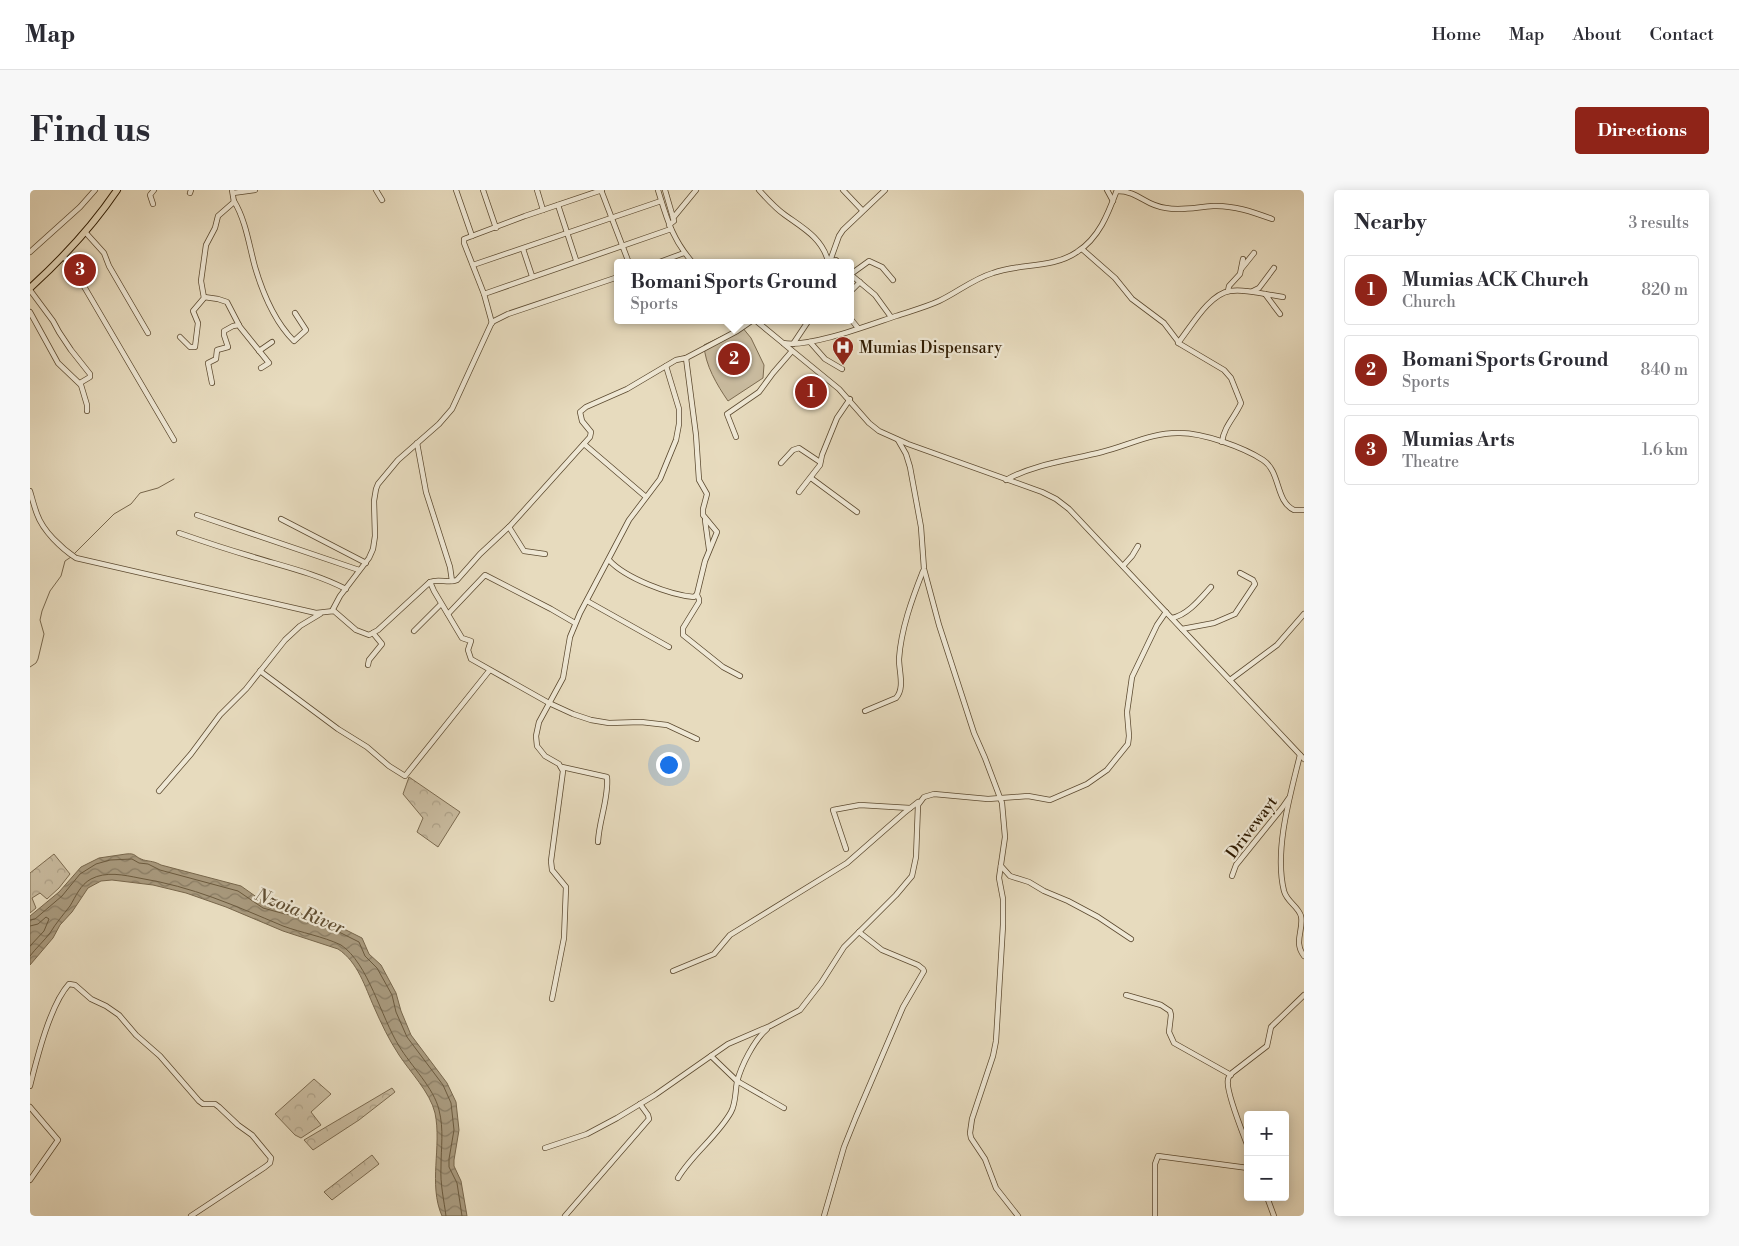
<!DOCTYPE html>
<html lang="en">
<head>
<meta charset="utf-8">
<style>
	:root { --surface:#fff; --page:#f7f7f7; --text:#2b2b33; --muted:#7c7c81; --line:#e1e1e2; --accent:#8f2418 }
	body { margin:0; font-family:"Libre Bodoni",serif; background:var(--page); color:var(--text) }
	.controls { position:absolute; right:15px; bottom:15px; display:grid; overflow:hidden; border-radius:5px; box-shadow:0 2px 12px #0003 }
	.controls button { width:45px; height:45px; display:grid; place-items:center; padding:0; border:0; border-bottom:1px solid var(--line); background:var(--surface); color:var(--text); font:25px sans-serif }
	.you { position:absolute; left:638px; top:574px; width:18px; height:18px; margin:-12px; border:4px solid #fff; border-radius:50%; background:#1a73e8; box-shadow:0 0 0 8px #1a73e833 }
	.badge { display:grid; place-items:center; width:32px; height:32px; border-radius:50%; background:var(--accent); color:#fff; font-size:16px; font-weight:700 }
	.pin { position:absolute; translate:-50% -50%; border:2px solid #fff; box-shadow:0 1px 5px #0006 }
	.popup { position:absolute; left:584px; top:69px; width:240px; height:65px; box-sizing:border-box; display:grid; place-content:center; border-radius:5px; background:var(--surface); filter:drop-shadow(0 1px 4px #0005); font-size:16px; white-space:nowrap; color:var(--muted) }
	.popup b { font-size:19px; color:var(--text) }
	.popup::after { content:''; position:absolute; left:50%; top:100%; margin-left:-10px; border:10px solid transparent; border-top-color:var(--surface) }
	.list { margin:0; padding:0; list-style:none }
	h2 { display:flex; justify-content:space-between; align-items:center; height:65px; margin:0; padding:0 20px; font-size:21px }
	h2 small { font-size:16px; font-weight:400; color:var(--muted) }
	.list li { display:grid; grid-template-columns:32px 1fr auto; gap:15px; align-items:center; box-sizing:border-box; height:70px; margin:0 10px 10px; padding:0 10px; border:1px solid var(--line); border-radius:5px }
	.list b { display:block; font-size:19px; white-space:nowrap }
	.list p { margin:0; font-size:16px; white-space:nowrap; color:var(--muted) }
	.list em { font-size:16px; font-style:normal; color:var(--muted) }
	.map { position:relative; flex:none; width:1274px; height:1026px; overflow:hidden; border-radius:5px }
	header { display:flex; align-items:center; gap:30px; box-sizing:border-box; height:70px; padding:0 25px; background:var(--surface); border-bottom:1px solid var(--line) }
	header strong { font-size:24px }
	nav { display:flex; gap:28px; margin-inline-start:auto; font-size:18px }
	.intro { display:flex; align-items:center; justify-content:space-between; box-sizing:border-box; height:120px; padding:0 30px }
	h1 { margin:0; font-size:35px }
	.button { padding:12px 22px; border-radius:5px; background:var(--accent); color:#fff; font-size:18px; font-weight:700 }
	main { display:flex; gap:30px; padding:0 30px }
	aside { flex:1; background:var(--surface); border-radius:5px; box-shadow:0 2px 12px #0003 }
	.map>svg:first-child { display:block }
</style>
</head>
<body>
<header>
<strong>Map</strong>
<nav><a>Home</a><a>Map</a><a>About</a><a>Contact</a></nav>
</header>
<div class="intro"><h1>Find us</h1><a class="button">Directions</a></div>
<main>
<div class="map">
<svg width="1274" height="1026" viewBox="0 0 1274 1026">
	<defs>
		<pattern id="forest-crowns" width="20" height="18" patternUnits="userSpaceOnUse" patternTransform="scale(1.25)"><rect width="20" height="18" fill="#c8ba9e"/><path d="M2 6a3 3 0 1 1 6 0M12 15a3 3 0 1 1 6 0" fill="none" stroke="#ac9f86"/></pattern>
		<pattern id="water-waves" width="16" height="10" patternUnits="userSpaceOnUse" patternTransform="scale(1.25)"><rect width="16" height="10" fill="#a8997d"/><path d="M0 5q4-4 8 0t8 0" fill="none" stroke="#897c64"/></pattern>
	</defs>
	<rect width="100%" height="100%" fill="#e7dbbe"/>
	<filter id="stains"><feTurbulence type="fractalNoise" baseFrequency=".004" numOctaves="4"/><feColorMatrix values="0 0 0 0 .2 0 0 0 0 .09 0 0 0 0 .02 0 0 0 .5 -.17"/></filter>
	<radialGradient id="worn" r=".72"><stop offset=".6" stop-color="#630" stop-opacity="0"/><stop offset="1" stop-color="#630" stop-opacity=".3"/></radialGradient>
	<path fill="#c8ba9e" stroke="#7b6a4f" d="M 712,137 L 721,148 L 734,175 L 733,188 L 698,211 C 687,195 675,175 674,155 Z"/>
	<g fill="url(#forest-crowns)" stroke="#7b6a4f">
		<path d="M 379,587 L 430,622 L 408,657 L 387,642 L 393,628 L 373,604 Z"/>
		<path d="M 24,664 L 40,684 L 29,698 L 17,709 L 10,703 L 2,708 L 6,718 L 0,723 L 0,683 Z"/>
		<path d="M 284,889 L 301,904 L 281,922 L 291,935 L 271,948 L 265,945 L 245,924 Z"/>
		<path d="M 362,898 L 365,902 L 329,930 L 283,960 L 274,950 Z"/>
		<path d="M 342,965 L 349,974 L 302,1010 L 294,1002 Z"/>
	</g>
	<path fill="url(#water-waves)" stroke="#77664b" d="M 96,664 C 106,663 104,666 111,669 C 118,672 122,670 131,675 L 211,696 L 235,713 L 257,720 L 268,721 L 273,725 L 296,730 L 332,748 L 339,764 L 351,775 L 366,803 L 371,821 L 381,845 L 417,893 L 426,912 L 429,940 L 424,970 L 424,976 L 431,991 L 437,1026 L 412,1026 C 398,994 412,957 405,923 C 400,902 380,882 369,865 C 359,850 351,833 344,817 C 335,797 328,772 308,759 L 253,741 L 196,717 L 156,703 L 123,695 L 82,690 L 71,691 L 58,698 L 42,722 L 30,735 L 23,748 L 0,775 L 0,726 L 29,702 L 51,677 L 69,668 Z"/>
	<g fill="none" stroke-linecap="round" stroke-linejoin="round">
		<g stroke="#6b5a3e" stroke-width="1">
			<path d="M 0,730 L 5,729 L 32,706 L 50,684 L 66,674 L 80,670 L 102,669 L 109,673 L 118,674 L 130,680 L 208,701 L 233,718 L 255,724 L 264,725 L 272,730 L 295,735 L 329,752 L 335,766 L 347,778 L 362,805 L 366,822 L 377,847 L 413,895 L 421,913 L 424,940 L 419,969 L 419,977 L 427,993 L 432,1026"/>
			<path d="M 0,736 L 8,734 L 16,727 L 19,729 L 14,741 L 0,756"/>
			<path d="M 0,766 C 6,758 14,751 20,743 C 26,733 33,725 40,716 C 46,706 50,695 61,689 C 76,681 94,685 109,688 C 164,697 203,715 253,736 C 272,743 292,746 311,755 C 338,773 351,827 369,856 C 381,876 404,898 409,920 C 414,939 411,958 411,977 C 410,994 414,1010 416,1026"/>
		</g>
		<g stroke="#77664b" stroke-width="1">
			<path d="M 45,363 L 84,324 L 101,314 L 110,303 L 128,298 L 144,289"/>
			<path d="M 0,477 L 6,473 L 8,469 L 14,444 L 10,430 L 12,421 L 20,401 L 31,386 L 35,371 L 41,367"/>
		</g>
		<g stroke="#5c4a30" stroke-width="6">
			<g id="minor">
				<path d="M 346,0 L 352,10"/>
				<path d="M 426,0 L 442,46"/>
				<path d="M 453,0 L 466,38"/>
				<path d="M 507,0 L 513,20"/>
				<path d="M 571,0 L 599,73"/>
				<path d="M 628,0 C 637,29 642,49 663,73"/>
				<path d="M 635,0 L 644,31 L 639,35"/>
				<path d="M 729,0 C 737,9 745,18 755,25 C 773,38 792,48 798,71"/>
				<path d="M 813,0 L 832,20"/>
				<path d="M 1077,0 L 1083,11"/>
				<path d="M 1087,1 C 1109,1 1115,16 1136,18 C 1152,21 1167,17 1183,16 C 1203,15 1223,22 1242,29"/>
				<path d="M 160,3 L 161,0"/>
				<path d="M 203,3 L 225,0"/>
				<path d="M 204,11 C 216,31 219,55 225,77 C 233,104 244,131 264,151 L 276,140 L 265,123"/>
				<path d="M 123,14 L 120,5 L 124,0"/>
				<path d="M 528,15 L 546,70"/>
				<path d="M 643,28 L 666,0"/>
				<path d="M 56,43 L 74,63 L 79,76 L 118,143"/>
				<path d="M 493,59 L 502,86"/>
				<path d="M 1052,59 L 1085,88 L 1102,109 L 1134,133 L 1150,154 L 1194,180 L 1201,188 L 1211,213 C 1205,227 1194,236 1192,252"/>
				<path d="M 0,62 L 50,17 L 65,0"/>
				<path d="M 34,67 L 52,93 L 144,250"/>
				<path d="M 800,71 L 809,46 L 813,40 L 855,0"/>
				<path d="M 800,71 L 806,70 L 809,73"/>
				<path d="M 627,73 L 654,63"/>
				<path d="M 443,75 L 631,11"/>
				<path d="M 1212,78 L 1224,63"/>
				<path d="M 820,84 L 845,105 L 861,127"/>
				<path d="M 821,84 L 839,71 L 852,77 L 863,90"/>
				<path d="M 0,100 L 23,131 L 29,142 L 41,160 L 60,184 L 60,187 L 50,193"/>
				<path d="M 1198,101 L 1199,96 L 1210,84 L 1213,69"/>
				<path d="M 1223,101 L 1229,98 L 1244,78"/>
				<path d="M 820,102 L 830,92"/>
				<path d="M 454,104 L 641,39"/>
				<path d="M 1235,104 L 1253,107"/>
				<path d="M 174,107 L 188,109 L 197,112 L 210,137 L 239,173 L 231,178"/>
				<path d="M 0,122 L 28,173 L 51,195 L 57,215 L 57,221"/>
				<path d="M 820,128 L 828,138"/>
				<path d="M 725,130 L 753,153 C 779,158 839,135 866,126 C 881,121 896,117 909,111 C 928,102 943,89 963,83 C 990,73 1022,79 1047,62 C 1069,48 1078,24 1087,0"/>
				<path d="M 462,133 L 454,104 L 434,53 L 434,49 L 495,26 L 572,0"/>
				<path d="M 150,147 L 160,157 L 165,157 L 168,133 L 163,121 L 174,108 L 171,91 L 176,55 L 185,38 L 188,26 L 204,12 L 202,0"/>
				<path d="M 780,152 L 795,169 L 812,179"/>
				<path d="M 1148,153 C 1161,137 1179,104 1200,101 C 1212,99 1224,102 1235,104 L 1250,124"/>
				<path d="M 754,154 L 809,199 L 839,233 L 849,241 L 878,254 L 1012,302 L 1026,309 L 1039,319 L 1274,569"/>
				<path d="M 763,154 L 779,130"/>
				<path d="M 229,161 L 242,152"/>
				<path d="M 182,193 L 178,173 L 186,169 L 187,160 L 198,157 L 194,145 L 194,141 L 203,136 L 209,135"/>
				<path d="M 706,247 L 697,224 L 729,202 L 743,183 L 762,161"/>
				<path d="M 868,250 L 876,264 L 880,277 L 891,337 L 894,379 L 909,435 L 944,543 L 955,568 L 972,613 L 975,647 L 969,688 L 973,709 L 973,735 L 966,851 L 963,866 L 942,929 L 940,943 L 941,948 L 955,969 L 966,998 L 988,1026"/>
				<path d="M 387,253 L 396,302 L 420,377 L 422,391"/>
				<path d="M 554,254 L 616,307"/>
				<path d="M 751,273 L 763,260 L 769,258 L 790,272"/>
				<path d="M 781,288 L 827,322"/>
				<path d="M 976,290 C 1004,274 1041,270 1072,262 C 1097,256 1123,242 1150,243 C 1173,243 1213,257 1233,270 C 1251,282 1245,311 1264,320 L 1274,320"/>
				<path d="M 0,301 C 2,308 4,316 7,324 C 13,341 31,358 46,368 L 286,423 L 304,421 L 326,440 L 339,445 L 348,440 L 400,392 C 409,388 419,394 427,390 L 450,364 L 480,336 L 560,247 L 561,242 L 552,231 L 550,222 L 556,217 L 597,199 L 646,170 L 656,168 L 707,141 L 723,130"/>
				<path d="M 769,302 L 790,275 L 792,265 L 807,228 L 820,209"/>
				<path d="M 167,325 L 329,380"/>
				<path d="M 251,329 L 336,373"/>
				<path d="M 675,330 L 679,359"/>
				<path d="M 479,337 L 494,361 L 515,364"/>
				<path d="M 149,343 C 172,351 196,359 220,366 C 252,376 285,383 316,399"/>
				<path d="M 579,370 C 595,388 640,405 664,407 L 667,404 L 675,371 L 687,342 L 673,325 L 673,319 L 677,304 L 669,290 L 666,245 L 656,168"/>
				<path d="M 1093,376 L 1102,366 L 1108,356"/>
				<path d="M 400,392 L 404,401 L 432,448 L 441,451 L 438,460 L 441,469 L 519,513 L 543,524 L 561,530 L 579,533 L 611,532 L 637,535 L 667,549"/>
				<path d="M 667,405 L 669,409 L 669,412 L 653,438 L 653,445 L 693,477 L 710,486"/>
				<path d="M 557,411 L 639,457"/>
				<path d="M 302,421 L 310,406 L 339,368 L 343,359 L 345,346 L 344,311 L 346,299 L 348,294 L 368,270 L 409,234 L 422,219 L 462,132 L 478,124 L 588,87"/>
				<path d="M 418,424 L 455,385 L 521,419 L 545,433"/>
				<path d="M 1142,428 C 1158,425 1171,408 1181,397"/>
				<path d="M 1152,439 L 1184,433 L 1205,424 L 1225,394 L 1223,390 L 1210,383"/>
				<path d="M 384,441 L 411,414"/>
				<path d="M 338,475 L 339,470 L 352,454 L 343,443"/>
				<path d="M 230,481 L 308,539 L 337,557 L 359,576 L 375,586 L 459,481"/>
				<path d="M 1200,490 L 1247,455 L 1274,424"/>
				<path d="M 835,521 L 866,508 C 875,498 869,482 869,469 C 871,439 882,409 893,381"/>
				<path d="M 1270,565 C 1260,606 1244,660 1254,701 C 1257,712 1268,716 1271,726 C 1274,740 1263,752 1274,766"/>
				<path d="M 532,577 L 577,587 C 579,608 569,630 568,652"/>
				<path d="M 129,601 L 161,564 L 190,525 L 216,499 L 255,450 L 270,436 L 290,424"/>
				<path d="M 816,659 L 803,620 L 830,615 L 880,618"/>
				<path d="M 971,676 L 980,686 L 999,692 L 1014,701 L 1038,711 L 1068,727 L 1101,749"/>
				<path d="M 1202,686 L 1206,675 L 1252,618 L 1259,608"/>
				<path d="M 643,781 L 684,764 L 700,745 L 817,673 L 874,623 L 888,612"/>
				<path d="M 1096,805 L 1131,815 L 1140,821 L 1141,825 L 1139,842 L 1144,853 L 1201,885"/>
				<path d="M 522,809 L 534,748 L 536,697 L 522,680 L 521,671 L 533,581 L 529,574 L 515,566 L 507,556 L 506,546 L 509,532 L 533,488 L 540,447 L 550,423 L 599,330 L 630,289 L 646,250 L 649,234 L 649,219 L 636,176"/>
				<path d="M 681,866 L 707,891 L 754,918"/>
				<path d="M 0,896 C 7,868 20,815 39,794 L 45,795 L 61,809 L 76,816 L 89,825 L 106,845 L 130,866 L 169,911 L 173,914 L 185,914 L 189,917 L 208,935 L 222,945 L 241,968 L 240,973 L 235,977 L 161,1026"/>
				<path d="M 0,917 L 28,950 L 0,990"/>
				<path d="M 1218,957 C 1214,946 1195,900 1198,890 C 1198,887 1200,885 1202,883 L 1237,856 L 1241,837 L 1274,805"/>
				<path d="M 515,958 L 557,944 L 587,928 L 625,905 L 698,854 L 740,836 L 770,820 L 791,793 L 814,757 L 866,705 L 882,686 L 886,667 L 888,615 L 894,607 L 904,604 L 958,609 L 998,606 L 1020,610 L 1057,594 L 1077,580 L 1098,554 L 1099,546 L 1097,522 L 1102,487 L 1127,435 L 1136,422"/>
				<path d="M 648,988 C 662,964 687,947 701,922 C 706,913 705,902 707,892 C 711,876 724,850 737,839"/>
				<path d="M 1237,1007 L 1244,1026"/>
				<path d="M 535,1026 L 619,929 L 618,925 L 610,914"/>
				<path d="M 794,1026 L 814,957 L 826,927 L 873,817 L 894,781 L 893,779 L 888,775 L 852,760 L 829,742"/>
				<path d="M 1125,1026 L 1125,974 L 1128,966 L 1218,978"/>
			</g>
		</g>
		<g stroke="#2e1a00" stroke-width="8">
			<path id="highway" d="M 0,98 C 33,68 62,37 87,0"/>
		</g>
		<use href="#minor" stroke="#efe8d5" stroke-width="4.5"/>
		<use href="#highway" stroke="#e7dbbe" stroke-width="6"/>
	</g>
	<defs>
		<g id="hospital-pin" transform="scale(1.125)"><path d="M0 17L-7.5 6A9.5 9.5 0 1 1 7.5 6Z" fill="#8f2418" stroke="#efe8d5"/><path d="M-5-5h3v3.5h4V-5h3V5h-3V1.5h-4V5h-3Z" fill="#fff"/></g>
	</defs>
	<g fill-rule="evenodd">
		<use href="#hospital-pin" x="813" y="157"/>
	</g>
	<g text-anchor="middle" stroke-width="4.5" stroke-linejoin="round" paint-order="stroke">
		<g font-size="16" fill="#2e1a00" stroke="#efe8d5" text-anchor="start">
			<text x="829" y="163">Mumias Dispensary</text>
		</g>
		<g font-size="16" fill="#2e1a00" stroke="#efe8d5">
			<text transform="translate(1221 637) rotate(-53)" y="6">Drivewayt</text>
		</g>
		<g font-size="18" font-style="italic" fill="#5f4d32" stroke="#efe8d5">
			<text transform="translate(270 721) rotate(22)" y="6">Nzoia River</text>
		</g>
	</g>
	<rect width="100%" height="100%" filter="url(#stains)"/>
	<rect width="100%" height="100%" fill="url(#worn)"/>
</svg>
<div class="controls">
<button>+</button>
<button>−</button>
</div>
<div class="you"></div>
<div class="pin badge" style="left:781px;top:202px">1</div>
<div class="pin badge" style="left:704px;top:169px">2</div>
<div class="popup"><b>Bomani Sports Ground</b>Sports</div>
<div class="pin badge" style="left:50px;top:80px">3</div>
</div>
<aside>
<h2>Nearby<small>3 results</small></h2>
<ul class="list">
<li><span class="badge">1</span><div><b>Mumias ACK Church</b><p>Church</p></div><em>820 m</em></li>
<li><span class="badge">2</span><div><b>Bomani Sports Ground</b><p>Sports</p></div><em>840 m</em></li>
<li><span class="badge">3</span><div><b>Mumias Arts</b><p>Theatre</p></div><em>1.6 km</em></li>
</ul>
</aside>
</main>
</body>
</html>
